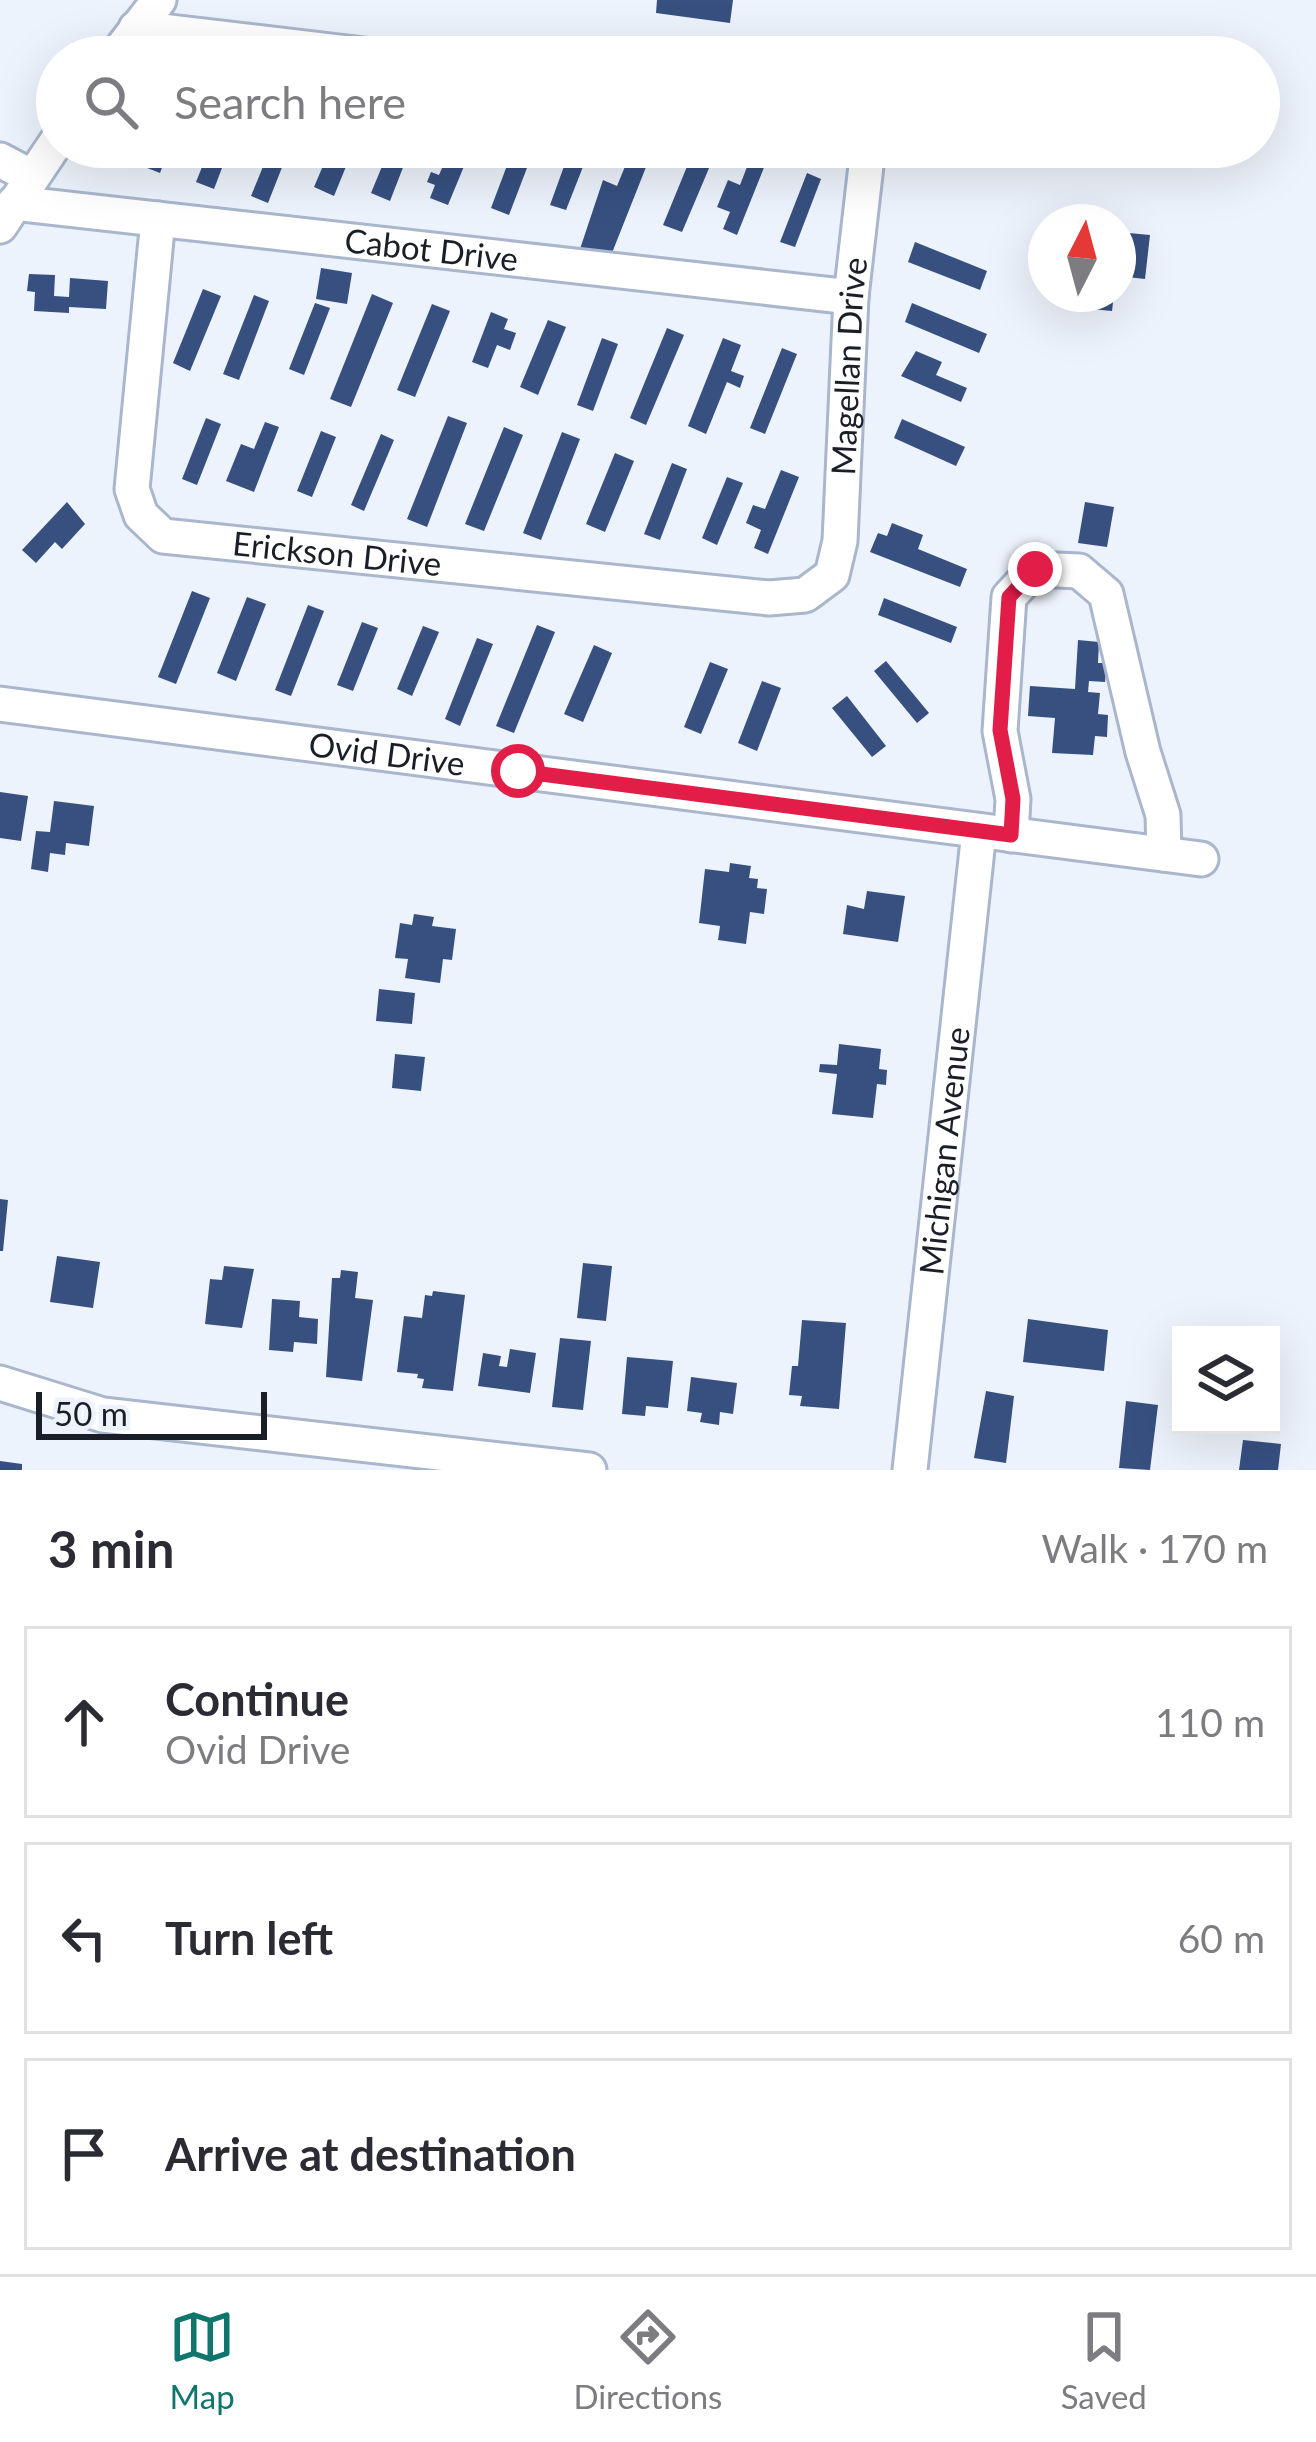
<!DOCTYPE html>
<html lang="en">
<head>
<meta charset="utf-8">
<style>
	:root { --surface:#fff; --page:#f7f7f7; --text:#2b2b33; --muted:#7c7c81; --line:#e1e1e2; --accent:#0f766e }
	body { margin:0; font-family:Lato,sans-serif; background:var(--page); color:var(--text) }
	.controls { position:absolute; right:36px; bottom:36px; display:grid; overflow:hidden; border-radius:0px; box-shadow:0 12px 48px #0002 }
	.controls button { width:108px; height:108px; display:grid; place-items:center; padding:0; border:0; border-bottom:3px solid var(--line); background:var(--surface); color:var(--text); font:60px sans-serif }
	.compass { position:absolute; left:1028px; top:204px; width:108px; height:108px; border-radius:50%; background:var(--surface); box-shadow:0 12px 48px #0002; rotate:6deg }
	.scale { position:absolute; left:36px; bottom:30px; width:231px; box-sizing:border-box; padding-left:12px; border:6px solid #1a1e27; border-top:0; font-size:33px; line-height:42px; white-space:nowrap; color:#1a1e27; -webkit-text-stroke:9px #edf3fc; paint-order:stroke }
	.stop { position:absolute; width:36px; height:36px; margin:-27px; border:9px solid #e11d48; border-radius:50%; background:#fff }
	.stop.end { background:#e11d48; border-color:#fff; box-shadow:0 3px 12px #0008 }
	.list { margin:0; padding:0; list-style:none }
	h2 { display:flex; justify-content:space-between; align-items:center; height:156px; margin:0; padding:0 48px; font-size:51px }
	h2 small { font-size:39px; font-weight:400; color:var(--muted) }
	.list li { display:grid; grid-template-columns:78px 1fr auto; gap:36px; align-items:center; box-sizing:border-box; height:192px; margin:0 24px 24px; padding:0 24px; border:3px solid var(--line); border-radius:0px }
	.list b { display:block; font-size:45px; white-space:nowrap }
	.list p { margin:0; font-size:39px; white-space:nowrap; color:var(--muted) }
	.list em { font-size:39px; font-style:normal; color:var(--muted) }
	.icon { flex:none; width:66px; height:66px; fill:none; stroke:currentColor; stroke-width:2; stroke-linecap:round; stroke-linejoin:round }
	.map { position:relative; flex:none; width:1316px; height:1470px; overflow:hidden }
	.search { position:absolute; background:var(--surface); box-shadow:0 12px 48px #0002; left:36px; right:36px; top:36px; height:132px; display:flex; align-items:center; gap:30px; box-sizing:border-box; padding:0 42px; border-radius:66px; color:var(--muted); font-size:45px }
	.sheet { height:804px; background:var(--surface) }
	nav { display:flex; justify-content:space-around; align-items:center; box-sizing:border-box; height:168px; border-top:3px solid var(--line); background:var(--surface); font-size:33px; color:var(--muted) }
	nav a { display:grid; justify-items:center; gap:6px }
	nav .on { color:var(--accent) }
	.map>svg:first-child { display:block }
</style>
</head>
<body>
<div class="map">
<svg width="1316" height="1470" viewBox="0 0 1316 1470">
	<rect width="100%" height="100%" fill="#edf3fc"/>
	<g fill="#375080">
		<path d="M 657,0 L 733,0 L 730,23 L 656,13 Z"/>
		<path d="M 138,147 L 170,147 L 160,173 L 132,162 Z"/>
		<path d="M 210,147 L 230,147 L 214,189 L 196,182 Z"/>
		<path d="M 271,147 L 290,147 L 268,203 L 251,196 Z"/>
		<path d="M 331,147 L 354,147 L 334,196 L 314,187 Z"/>
		<path d="M 390,147 L 411,147 L 390,201 L 371,193 Z"/>
		<path d="M 451,147 L 472,147 L 448,205 L 430,198 L 435,185 L 427,182 L 431,172 L 439,175 Z"/>
		<path d="M 514,147 L 535,147 L 509,215 L 491,208 Z"/>
		<path d="M 571,147 L 590,149 L 566,210 L 550,205 Z"/>
		<path d="M 633,147 L 654,147 L 610,258 L 579,252 L 603,180 L 617,186 Z"/>
		<path d="M 695,147 L 718,147 L 682,232 L 663,225 Z"/>
		<path d="M 752,154 L 767,160 L 737,235 L 723,229 L 730,212 L 717,207 L 728,180 L 740,185 Z"/>
		<path d="M 807,173 L 821,179 L 795,247 L 780,242 Z"/>
		<path d="M 1118,232 L 1150,235 L 1145,279 L 1118,276 Z"/>
		<path d="M 915,242 L 987,271 L 980,290 L 908,262 Z"/>
		<path d="M 321,268 L 352,273 L 347,304 L 316,299 Z"/>
		<path d="M 29,274 L 55,275 L 54,296 L 69,297 L 70,278 L 108,281 L 106,309 L 69,307 L 69,313 L 34,311 L 35,292 L 27,291 Z"/>
		<path d="M 203,289 L 221,296 L 190,371 L 173,363 Z"/>
		<path d="M 372,294 L 393,303 L 351,407 L 330,399 Z"/>
		<path d="M 1093,294 L 1114,294 L 1112,311 L 1091,309 Z"/>
		<path d="M 254,295 L 269,301 L 239,380 L 223,374 Z"/>
		<path d="M 315,303 L 330,308 L 304,375 L 289,369 Z"/>
		<path d="M 912,303 L 987,334 L 979,353 L 905,322 Z"/>
		<path d="M 432,304 L 450,311 L 415,397 L 397,390 Z"/>
		<path d="M 491,312 L 508,319 L 504,329 L 516,333 L 510,350 L 497,345 L 488,368 L 472,362 Z"/>
		<path d="M 548,320 L 566,327 L 538,395 L 520,387 Z"/>
		<path d="M 667,328 L 684,335 L 646,425 L 630,418 Z"/>
		<path d="M 602,338 L 618,344 L 593,411 L 577,405 Z"/>
		<path d="M 723,338 L 741,345 L 731,371 L 744,376 L 740,388 L 727,382 L 706,434 L 688,426 Z"/>
		<path d="M 782,348 L 797,354 L 765,434 L 750,428 Z"/>
		<path d="M 916,351 L 942,362 L 936,375 L 967,388 L 961,402 L 901,376 Z"/>
		<path d="M 448,416 L 467,423 L 427,527 L 407,519 Z"/>
		<path d="M 206,418 L 221,424 L 197,485 L 182,479 Z"/>
		<path d="M 902,419 L 965,447 L 956,466 L 894,438 Z"/>
		<path d="M 265,422 L 279,427 L 254,492 L 226,481 L 241,444 L 254,449 Z"/>
		<path d="M 504,427 L 523,435 L 484,531 L 465,524 Z"/>
		<path d="M 321,431 L 336,437 L 312,497 L 297,491 Z"/>
		<path d="M 562,432 L 580,439 L 541,540 L 523,533 Z"/>
		<path d="M 381,434 L 394,440 L 364,511 L 351,505 Z"/>
		<path d="M 615,453 L 634,461 L 605,532 L 586,524 Z"/>
		<path d="M 672,463 L 687,469 L 660,540 L 644,534 Z"/>
		<path d="M 781,470 L 799,477 L 768,554 L 754,548 L 761,530 L 746,523 L 753,505 L 765,509 Z"/>
		<path d="M 727,477 L 743,483 L 717,545 L 702,538 Z"/>
		<path d="M 67,502 L 85,524 L 62,549 L 55,542 L 36,563 L 22,550 Z"/>
		<path d="M 1085,502 L 1114,507 L 1107,547 L 1078,543 Z"/>
		<path d="M 892,523 L 923,535 L 918,549 L 967,569 L 960,587 L 870,552 L 878,533 L 887,536 Z"/>
		<path d="M 192,591 L 210,598 L 176,684 L 158,677 Z"/>
		<path d="M 247,597 L 266,604 L 236,681 L 217,673 Z"/>
		<path d="M 884,598 L 957,627 L 951,643 L 878,615 Z"/>
		<path d="M 308,605 L 324,611 L 291,696 L 275,690 Z"/>
		<path d="M 362,622 L 378,628 L 353,691 L 337,685 Z"/>
		<path d="M 537,625 L 555,632 L 514,733 L 496,726 Z"/>
		<path d="M 423,626 L 439,632 L 412,696 L 397,689 Z"/>
		<path d="M 477,638 L 493,644 L 460,726 L 445,719 Z"/>
		<path d="M 1078,640 L 1099,642 L 1098,663 L 1107,663 L 1105,682 L 1089,681 L 1088,692 L 1100,693 L 1098,714 L 1108,715 L 1107,737 L 1095,736 L 1093,755 L 1052,753 L 1055,718 L 1028,716 L 1030,686 L 1075,689 Z"/>
		<path d="M 594,645 L 612,653 L 583,722 L 564,714 Z"/>
		<path d="M 886,661 L 929,713 L 917,723 L 874,671 Z"/>
		<path d="M 710,662 L 728,669 L 701,734 L 684,727 Z"/>
		<path d="M 762,681 L 781,688 L 757,751 L 738,743 Z"/>
		<path d="M 847,696 L 886,746 L 872,757 L 832,708 Z"/>
		<path d="M 0,792 L 28,796 L 21,841 L 0,838 Z"/>
		<path d="M 54,801 L 94,806 L 89,846 L 66,843 L 65,855 L 50,853 L 48,872 L 31,869 L 36,831 L 50,832 Z"/>
		<path d="M 730,863 L 751,866 L 749,878 L 758,879 L 757,888 L 767,889 L 764,914 L 750,912 L 746,944 L 718,940 L 720,926 L 699,923 L 705,869 L 729,872 Z"/>
		<path d="M 867,891 L 905,896 L 898,942 L 843,934 L 847,905 L 864,909 Z"/>
		<path d="M 414,914 L 434,917 L 432,926 L 456,929 L 452,960 L 443,959 L 440,983 L 405,978 L 408,959 L 395,958 L 400,923 L 412,925 Z"/>
		<path d="M 379,989 L 415,993 L 412,1024 L 376,1021 Z"/>
		<path d="M 839,1044 L 881,1049 L 879,1069 L 887,1070 L 886,1085 L 877,1084 L 873,1118 L 832,1114 L 837,1074 L 819,1072 L 820,1064 L 837,1065 Z"/>
		<path d="M 395,1054 L 425,1057 L 421,1091 L 392,1088 Z"/>
		<path d="M 0,1199 L 8,1200 L 3,1251 L 0,1251 Z"/>
		<path d="M 57,1256 L 100,1262 L 93,1308 L 50,1302 Z"/>
		<path d="M 583,1263 L 612,1266 L 606,1321 L 577,1318 Z"/>
		<path d="M 224,1266 L 254,1269 L 242,1328 L 205,1324 L 210,1279 L 222,1280 Z"/>
		<path d="M 341,1270 L 358,1272 L 355,1298 L 373,1300 L 362,1381 L 326,1377 L 332,1278 L 340,1278 Z"/>
		<path d="M 433,1291 L 465,1295 L 453,1391 L 422,1388 L 424,1379 L 417,1378 L 418,1374 L 397,1372 L 404,1316 L 422,1318 L 425,1295 L 432,1296 Z"/>
		<path d="M 272,1299 L 300,1301 L 299,1317 L 318,1319 L 317,1344 L 294,1342 L 293,1352 L 269,1350 Z"/>
		<path d="M 1028,1319 L 1108,1330 L 1104,1371 L 1023,1362 Z"/>
		<path d="M 802,1320 L 846,1323 L 839,1409 L 800,1406 L 802,1396 L 789,1395 L 792,1366 L 798,1366 Z"/>
		<path d="M 560,1338 L 591,1341 L 583,1410 L 552,1407 Z"/>
		<path d="M 510,1349 L 536,1353 L 530,1393 L 478,1386 L 483,1353 L 501,1356 L 499,1366 L 507,1367 Z"/>
		<path d="M 627,1357 L 673,1361 L 668,1408 L 646,1406 L 645,1416 L 622,1414 Z"/>
		<path d="M 691,1377 L 737,1383 L 733,1414 L 720,1412 L 719,1425 L 700,1422 L 702,1413 L 687,1411 Z"/>
		<path d="M 986,1391 L 1014,1396 L 1006,1463 L 974,1458 Z"/>
		<path d="M 1126,1401 L 1158,1405 L 1150,1470 L 1119,1468 Z"/>
		<path d="M 1243,1440 L 1281,1444 L 1278,1470 L 1239,1470 Z"/>
		<path d="M 0,1461 L 22,1464 L 22,1470 L 0,1470 Z"/>
	</g>
	<g fill="none" stroke-linecap="round" stroke-linejoin="round">
		<g stroke="#a9b6cc" stroke-width="39">
			<g id="minor">
				<path d="M 136,28 L 381,57"/>
				<path d="M 115,57 L 159,0"/>
				<path d="M 0,160 L 32,177"/>
				<path id="s1" d="M 14,203 L 851,297"/>
				<path id="s2" d="M 158,219 L 132,489 L 141,515 L 163,536 L 769,598 L 805,595 L 832,575 L 840,541 L 851,297 L 867,157"/>
				<path d="M 0,226 L 57,141"/>
				<path id="s3" d="M 0,704 L 1201,859"/>
				<path d="M 1011,835 L 1013,799 L 1000,731 L 1009,597 L 1035,569 L 1079,571 L 1106,594 L 1143,752 L 1163,815 L 1164,854"/>
				<path d="M 0,1383 L 103,1415 L 589,1470"/>
				<path id="s4" d="M 910,1470 L 979,831"/>
			</g>
		</g>
		<use href="#minor" stroke="#fff" stroke-width="33"/>
	</g>
	<g fill="none" stroke-linecap="round" stroke-linejoin="round">
		<path stroke="#e11d48" stroke-width="15" d="M 518,771 L 1011,835 L 1013,799 L 1000,730 L 1009,597 L 1035,569"/>
	</g>
	<g text-anchor="middle" stroke-width="12" stroke-linejoin="round" paint-order="stroke">
		<g font-size="33" fill="#1a1e27" stroke="#edf3fc">
			<text dy="12" stroke="none"><textPath href="#s1" startOffset="420">Cabot Drive</textPath></text>
			<text dy="12" stroke="none"><textPath href="#s2" startOffset="1218">Magellan Drive</textPath></text>
			<text dy="12" stroke="none"><textPath href="#s2" startOffset="504">Erickson Drive</textPath></text>
			<text dy="12" stroke="none"><textPath href="#s3" startOffset="390">Ovid Drive</textPath></text>
			<text dy="12" stroke="none"><textPath href="#s4" startOffset="321">Michigan Avenue</textPath></text>
		</g>
	</g>
</svg>
<div class="controls">
<button><svg class="icon" aria-label="layers" viewBox="0 0 24 24"><path d="M12 4l9 5-9 5-9-5zM3 14l9 5 9-5"/></svg></button>
</div>
<svg class="compass" viewBox="-18 -18 36 36"><path d="M0-13l5 13h-10z" fill="#e53935"/><path d="M0 13l5-13h-10z" fill="#7c7c81"/></svg>
<div class="scale">50 m</div>
<div class="stop" style="left:518px;top:771px"></div>
<div class="stop end" style="left:1035px;top:569px"></div>
<div class="search"><svg class="icon" aria-label="search" viewBox="0 0 24 24"><circle cx="10" cy="10" r="6"/><path d="M15 15l6 6"/></svg>Search here</div>
</div>
<section class="sheet">
<h2>3 min<small>Walk · 170 m</small></h2>
<ul class="list">
<li><svg class="icon" aria-label="ahead" viewBox="0 0 24 24"><path d="M12 20V5M6 11l6-6 6 6"/></svg><div><b>Continue</b><p>Ovid Drive</p></div><em>110 m</em></li>
<li><svg class="icon" aria-label="left" viewBox="0 0 24 24"><path d="M17 20v-9H6M10 6l-5 5 5 5"/></svg><div><b>Turn left</b></div><em>60 m</em></li>
<li><svg class="icon" aria-label="arrive" viewBox="0 0 24 24"><path d="M6 21V4h12l-3 4 3 4H6"/></svg><div><b>Arrive at destination</b></div></li>
</ul>
</section>
<nav>
<a class="on"><svg class="icon" aria-label="map" viewBox="0 0 24 24"><path d="M3 6l6-2 6 2 6-2v14l-6 2-6-2-6 2zM9 4v14M15 6v14"/></svg>Map</a>
<a><svg class="icon" aria-label="directions" viewBox="0 0 24 24"><path d="M12 3l9 9-9 9-9-9zM9 14v-3h6M13 9l2 2-2 2"/></svg>Directions</a>
<a><svg class="icon" aria-label="saved" viewBox="0 0 24 24"><path d="M7 4h10v16l-5-4-5 4z"/></svg>Saved</a>
</nav>
</body>
</html>
